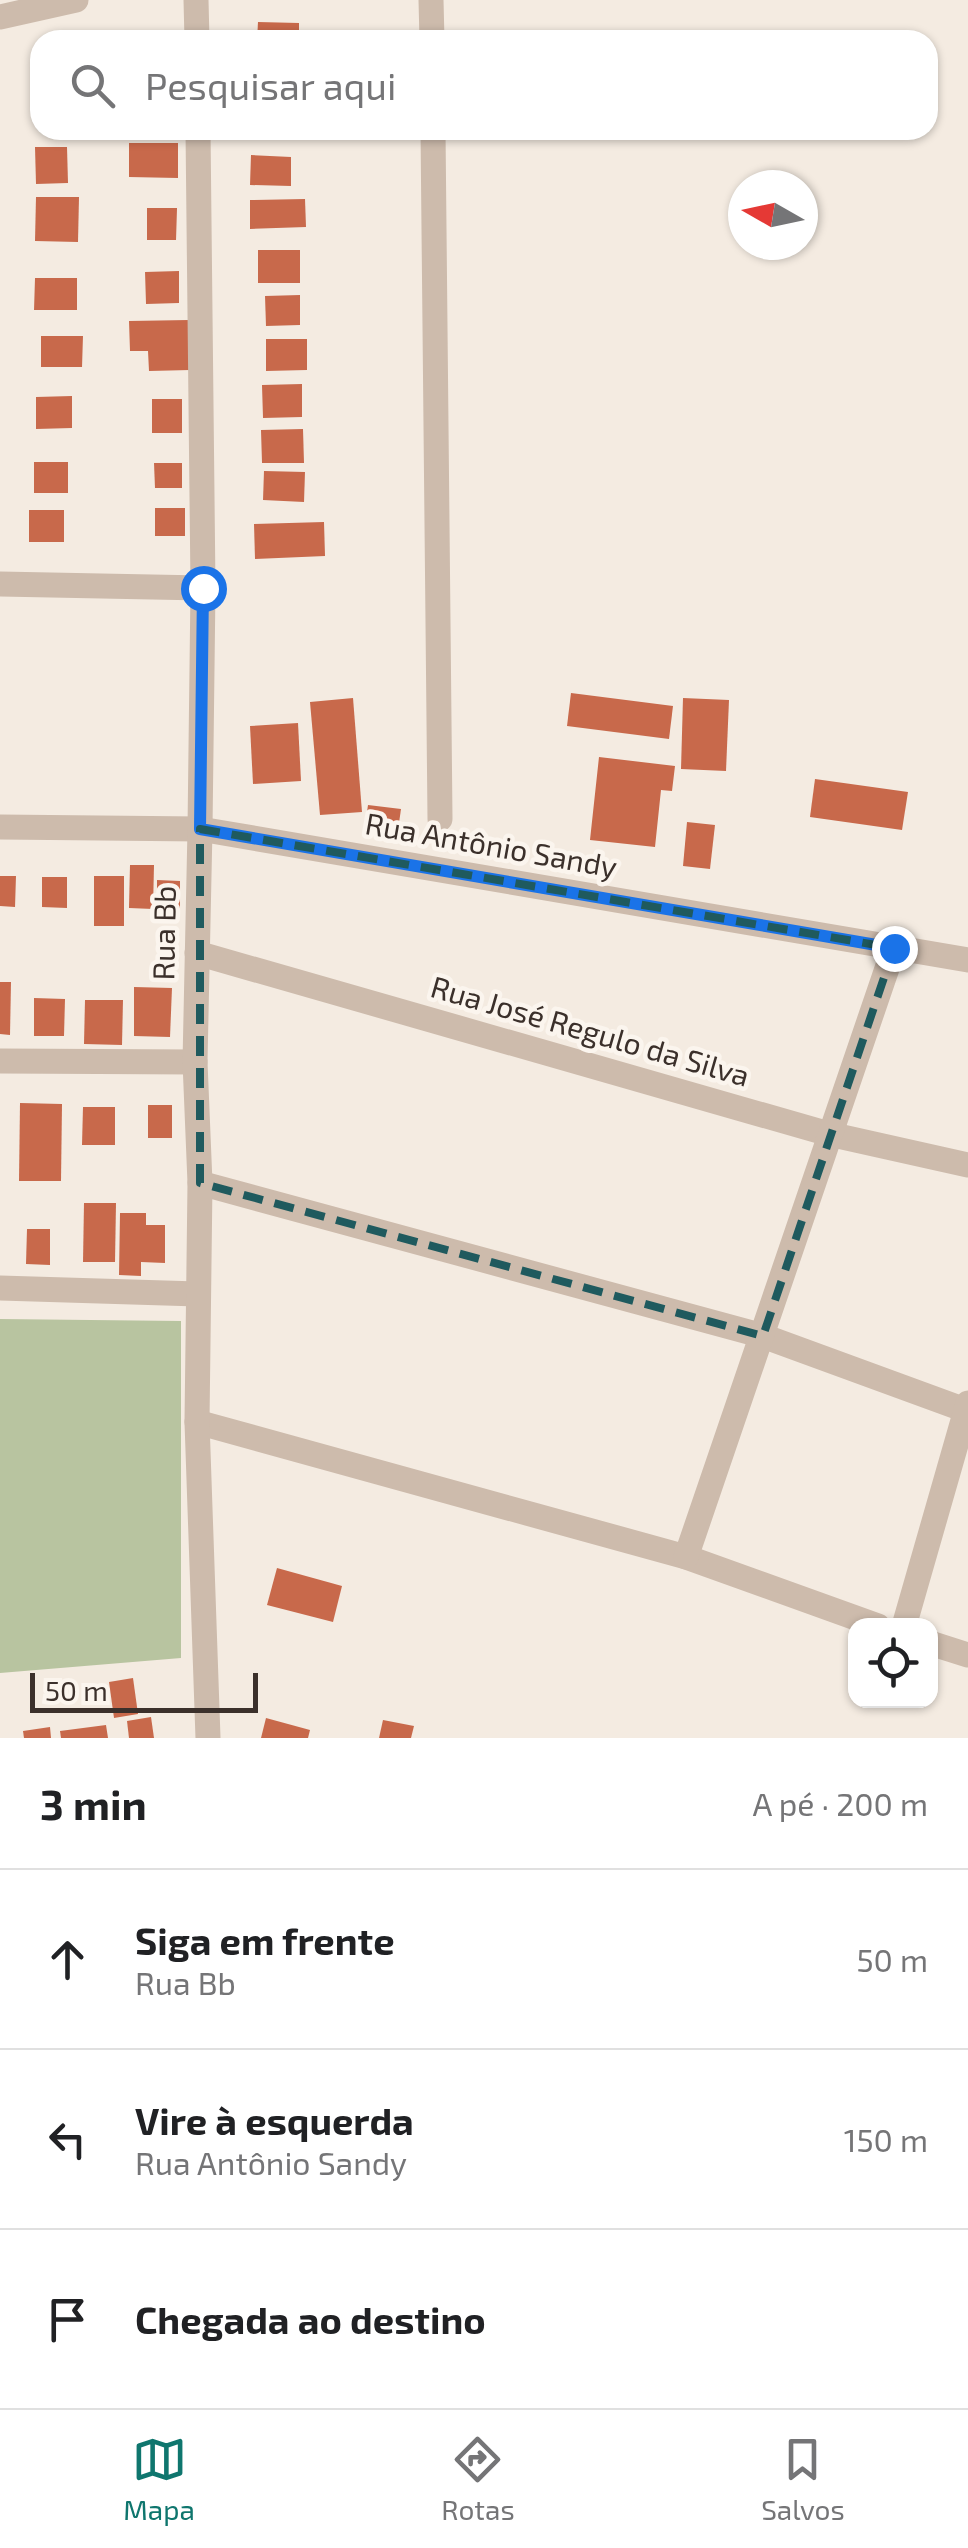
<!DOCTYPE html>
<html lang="pt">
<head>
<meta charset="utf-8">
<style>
	:root { --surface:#fff; --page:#f6f6f6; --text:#202124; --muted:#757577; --line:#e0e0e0; --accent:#0f766e }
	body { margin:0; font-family:"Exo 2",sans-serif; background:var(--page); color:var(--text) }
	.controls { position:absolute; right:30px; bottom:30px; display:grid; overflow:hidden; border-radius:20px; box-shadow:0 2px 8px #0004 }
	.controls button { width:90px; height:90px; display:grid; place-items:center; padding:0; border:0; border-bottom:2px solid var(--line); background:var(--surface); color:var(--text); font:50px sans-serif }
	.compass { position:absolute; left:728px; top:170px; width:90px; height:90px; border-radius:50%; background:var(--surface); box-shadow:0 2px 8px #0004; rotate:279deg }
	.scale { position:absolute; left:30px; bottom:25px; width:228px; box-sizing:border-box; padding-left:10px; border:5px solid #3b302b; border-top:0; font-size:28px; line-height:35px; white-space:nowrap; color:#3b302b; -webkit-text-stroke:8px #fbf5ee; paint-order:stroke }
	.stop { position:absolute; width:30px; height:30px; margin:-22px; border:8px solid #1a73e8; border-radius:50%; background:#fff }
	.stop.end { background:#1a73e8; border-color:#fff; box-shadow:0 2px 10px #0008 }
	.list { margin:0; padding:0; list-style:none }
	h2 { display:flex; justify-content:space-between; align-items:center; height:130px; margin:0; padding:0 40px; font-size:42px }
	h2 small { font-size:32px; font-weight:400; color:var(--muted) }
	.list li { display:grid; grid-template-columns:65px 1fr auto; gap:30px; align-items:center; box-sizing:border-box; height:180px; padding:0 40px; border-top:2px solid var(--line) }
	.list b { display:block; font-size:38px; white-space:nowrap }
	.list p { margin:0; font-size:32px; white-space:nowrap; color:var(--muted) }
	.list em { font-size:32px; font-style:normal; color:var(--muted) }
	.icon { flex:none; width:55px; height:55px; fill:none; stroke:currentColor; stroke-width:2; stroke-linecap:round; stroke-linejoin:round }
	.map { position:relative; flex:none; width:968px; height:1738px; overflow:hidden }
	.search { position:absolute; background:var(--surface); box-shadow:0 2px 8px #0004; left:30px; right:30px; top:30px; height:110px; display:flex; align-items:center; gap:25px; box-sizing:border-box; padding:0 35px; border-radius:30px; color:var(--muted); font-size:38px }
	.sheet { height:670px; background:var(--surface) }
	nav { display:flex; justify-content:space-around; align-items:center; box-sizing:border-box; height:140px; border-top:2px solid var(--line); background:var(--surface); font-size:28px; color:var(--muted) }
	nav a { display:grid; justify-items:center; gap:5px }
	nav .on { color:var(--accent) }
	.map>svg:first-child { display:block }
</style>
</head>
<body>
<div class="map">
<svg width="968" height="1738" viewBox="0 0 968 1738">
	<rect width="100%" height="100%" fill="#f4ebe1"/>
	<path fill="#b8c4a0" d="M 0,1319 L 181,1321 L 181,1658 L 0,1673 Z"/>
	<g fill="#c8694b">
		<path d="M 258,22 L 299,23 L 299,40 L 257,40 Z"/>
		<path d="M 173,30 L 173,40 L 146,40 L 146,31 Z"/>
		<path d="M 250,130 L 291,130 L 291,139 L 249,138 Z"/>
		<path d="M 129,143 L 178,143 L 178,178 L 129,177 Z"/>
		<path d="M 35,147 L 67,147 L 68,183 L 36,184 Z"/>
		<path d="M 251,155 L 291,157 L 291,186 L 250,185 Z"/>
		<path d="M 36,197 L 79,197 L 78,242 L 35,241 Z"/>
		<path d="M 305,199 L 306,227 L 250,229 L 250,200 Z"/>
		<path d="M 147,208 L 177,208 L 176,240 L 147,240 Z"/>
		<rect x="258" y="250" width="42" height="33"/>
		<path d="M 179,271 L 179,303 L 146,304 L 145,272 Z"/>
		<path d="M 35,278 L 77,278 L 77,310 L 34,310 Z"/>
		<path d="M 300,295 L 300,325 L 266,326 L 265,296 Z"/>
		<path d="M 189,320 L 190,370 L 149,371 L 148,351 L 130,351 L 129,321 Z"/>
		<path d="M 41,336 L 83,336 L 82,367 L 41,367 Z"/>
		<path d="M 266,339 L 307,339 L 307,370 L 266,371 Z"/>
		<path d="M 302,384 L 302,417 L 263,418 L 262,385 Z"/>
		<path d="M 72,396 L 72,428 L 36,429 L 36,397 Z"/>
		<rect x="152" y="399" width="30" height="34"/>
		<path d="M 303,429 L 304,463 L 262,463 L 261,430 Z"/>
		<rect x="34" y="462" width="34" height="31"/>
		<path d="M 154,463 L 182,463 L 182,488 L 155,488 Z"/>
		<path d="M 264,471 L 305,472 L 304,502 L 263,500 Z"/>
		<rect x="155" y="508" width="30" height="28"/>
		<rect x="29" y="510" width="35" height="32"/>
		<path d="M 324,522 L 325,556 L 255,559 L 254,524 Z"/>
		<path d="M 571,693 L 673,706 L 669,739 L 567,726 Z"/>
		<path d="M 353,698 L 362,812 L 320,815 L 310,702 Z"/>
		<path d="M 683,698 L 729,700 L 726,771 L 681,769 Z"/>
		<path d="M 298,723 L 301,781 L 253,784 L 250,726 Z"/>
		<path d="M 599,757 L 675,766 L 672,791 L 661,790 L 655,847 L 590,840 Z"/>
		<path d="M 815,779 L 908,792 L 902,830 L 810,817 Z"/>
		<path d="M 368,805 L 401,809 L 397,837 L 364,832 Z"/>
		<path d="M 687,822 L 715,825 L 710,869 L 683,866 Z"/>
		<path d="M 130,865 L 154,865 L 153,909 L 129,908 Z"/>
		<path d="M 0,876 L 16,876 L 15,907 L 0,906 Z"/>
		<rect x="94" y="876" width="30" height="50"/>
		<path d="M 42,877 L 67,877 L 67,908 L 42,907 Z"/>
		<path d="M 157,880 L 180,881 L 180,912 L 157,911 Z"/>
		<path d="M 0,982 L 11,982 L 10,1035 L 0,1034 Z"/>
		<path d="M 134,987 L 172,988 L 170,1037 L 134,1036 Z"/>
		<path d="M 34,998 L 65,999 L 64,1036 L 34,1036 Z"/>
		<path d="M 85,1000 L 123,1000 L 122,1045 L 84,1044 Z"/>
		<path d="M 20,1103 L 62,1104 L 61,1181 L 19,1181 Z"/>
		<rect x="148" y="1105" width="24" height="33"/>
		<path d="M 83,1107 L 115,1107 L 115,1145 L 82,1145 Z"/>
		<path d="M 84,1203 L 116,1203 L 115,1262 L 83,1262 Z"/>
		<path d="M 120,1213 L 146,1213 L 146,1225 L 165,1225 L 165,1263 L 141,1262 L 141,1276 L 119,1275 Z"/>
		<path d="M 27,1229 L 50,1229 L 50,1265 L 26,1264 Z"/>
		<path d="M 277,1568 L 342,1586 L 333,1622 L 267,1605 Z"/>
		<path d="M 133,1678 L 138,1714 L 114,1718 L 109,1682 Z"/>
		<path d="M 151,1717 L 154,1738 L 129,1738 L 127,1721 Z"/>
		<path d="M 266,1718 L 310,1730 L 308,1738 L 261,1738 Z"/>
		<path d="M 383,1720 L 414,1726 L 411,1738 L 379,1738 Z"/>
		<path d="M 106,1725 L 108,1738 L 61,1738 L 60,1731 Z"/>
		<path d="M 50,1727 L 51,1738 L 24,1738 L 23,1731 Z"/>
	</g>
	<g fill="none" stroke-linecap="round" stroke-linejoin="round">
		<g stroke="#cdbbac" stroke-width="25">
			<path d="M 196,0 L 197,40"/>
			<path d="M 431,0 L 432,40"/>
			<path d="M 0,17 L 76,0"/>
			<path d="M 198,130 L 203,588 L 200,829"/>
			<path d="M 433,130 L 440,819"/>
			<path d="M 0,584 L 203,588"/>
			<path d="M 197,953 L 829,1134 L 968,1165"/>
			<path d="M 0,1061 L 195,1062"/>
			<path d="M 200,1183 L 763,1336 L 968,1411"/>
			<path d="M 0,1288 L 198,1294"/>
			<path d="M 197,1422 L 686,1557 L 878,1626"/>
			<path d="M 686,1557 L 894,948"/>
			<path d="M 904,1626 L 968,1403"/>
			<path d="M 930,1643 L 968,1655"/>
		</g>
		<g stroke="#cdbbac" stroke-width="25">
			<path d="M 0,827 L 200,829 L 968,960"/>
			<path d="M 200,829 L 195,1062 L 200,1183 L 197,1422 L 208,1738"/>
		</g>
	</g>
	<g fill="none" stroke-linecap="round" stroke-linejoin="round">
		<path stroke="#1a73e8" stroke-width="12" d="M 203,588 L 200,829 L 894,948"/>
	</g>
	<path fill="none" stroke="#1f5a5e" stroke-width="8" stroke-dasharray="20 12" stroke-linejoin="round" d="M 200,829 L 894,948 L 763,1336 L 200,1183 Z"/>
	<g text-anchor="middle" stroke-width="9" stroke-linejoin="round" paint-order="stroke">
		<g font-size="30" fill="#3b302b" stroke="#fbf5ee">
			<text transform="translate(491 846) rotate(10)" y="10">Rua Antônio Sandy</text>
			<text transform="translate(165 933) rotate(-89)" y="10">Rua Bb</text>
			<text transform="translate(590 1032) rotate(16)" y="10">Rua José Regulo da Silva</text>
		</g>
	</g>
</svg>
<div class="controls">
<button><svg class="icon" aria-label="locate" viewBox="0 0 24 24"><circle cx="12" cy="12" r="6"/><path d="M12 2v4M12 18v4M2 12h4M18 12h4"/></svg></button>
</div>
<svg class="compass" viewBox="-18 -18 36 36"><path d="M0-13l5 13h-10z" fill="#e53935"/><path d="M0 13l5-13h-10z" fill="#757577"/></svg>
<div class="scale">50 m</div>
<div class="stop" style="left:203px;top:588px"></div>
<div class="stop end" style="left:894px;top:948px"></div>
<div class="search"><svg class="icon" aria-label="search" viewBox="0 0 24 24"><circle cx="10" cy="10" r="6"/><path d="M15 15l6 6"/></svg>Pesquisar aqui</div>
</div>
<section class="sheet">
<h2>3 min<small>A pé · 200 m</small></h2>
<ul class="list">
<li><svg class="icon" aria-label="ahead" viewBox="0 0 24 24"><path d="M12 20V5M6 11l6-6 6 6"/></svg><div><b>Siga em frente</b><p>Rua Bb</p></div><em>50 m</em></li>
<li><svg class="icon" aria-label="left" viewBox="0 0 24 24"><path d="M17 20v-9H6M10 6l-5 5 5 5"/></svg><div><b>Vire à esquerda</b><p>Rua Antônio Sandy</p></div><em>150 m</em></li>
<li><svg class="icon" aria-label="arrive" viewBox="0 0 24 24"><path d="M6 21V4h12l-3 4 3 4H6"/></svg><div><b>Chegada ao destino</b></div></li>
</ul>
</section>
<nav>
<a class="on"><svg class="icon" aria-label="map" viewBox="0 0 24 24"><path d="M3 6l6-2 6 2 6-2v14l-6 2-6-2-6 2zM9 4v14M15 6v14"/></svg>Mapa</a>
<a><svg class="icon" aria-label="directions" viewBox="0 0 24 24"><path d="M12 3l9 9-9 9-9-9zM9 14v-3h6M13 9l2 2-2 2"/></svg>Rotas</a>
<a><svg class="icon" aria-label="saved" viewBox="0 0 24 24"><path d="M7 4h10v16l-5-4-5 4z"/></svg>Salvos</a>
</nav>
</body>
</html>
